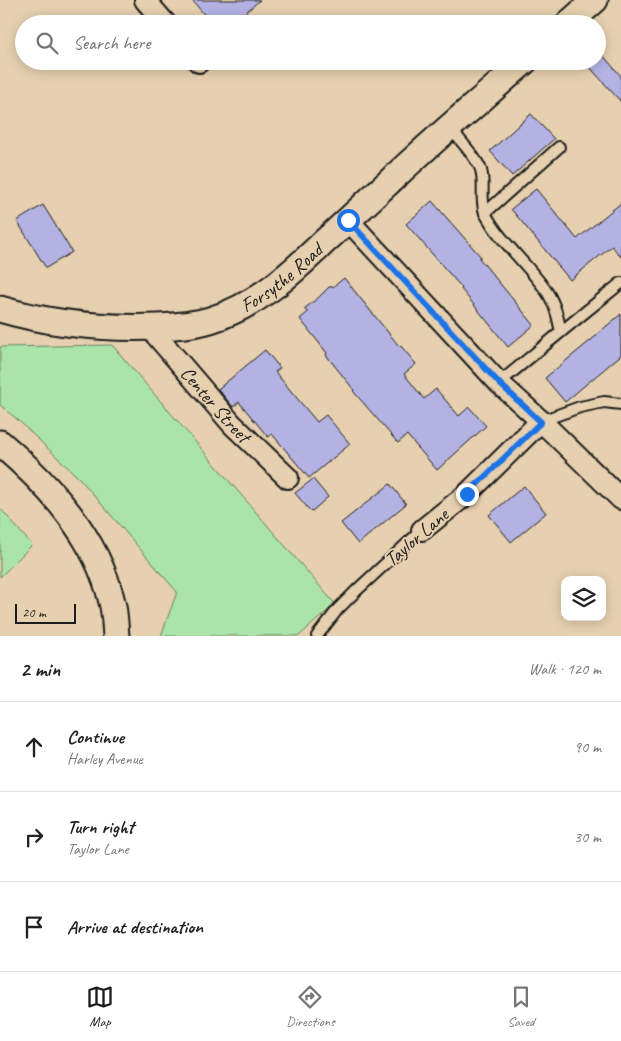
<!DOCTYPE html>
<html lang="en">
<head>
<meta charset="utf-8">
<style>
	:root { --surface:#fff; --page:#f2f2f2; --text:#222; --muted:#767676; --line:#e0e0e0; --accent:#1c1c1c }
	body { margin:0; font-family:Caveat,sans-serif; background:var(--page); color:var(--text) }
	.controls { position:absolute; right:15px; bottom:15px; display:grid; overflow:hidden; border-radius:10px; box-shadow:0 2px 12px #0003 }
	.controls button { width:45px; height:45px; display:grid; place-items:center; padding:0; border:0; border-bottom:1px solid var(--line); background:var(--surface); color:var(--text); font:25px sans-serif }
	.scale { position:absolute; left:15px; bottom:12px; width:61px; box-sizing:border-box; padding-left:5px; border:2px solid #1c1c1c; border-top:0; font-size:14px; line-height:18px; white-space:nowrap; color:#1c1c1c; -webkit-text-stroke:4px #e6d0af; paint-order:stroke }
	.stop { position:absolute; width:15px; height:15px; margin:-11px; border:4px solid #1a73e8; border-radius:50%; background:#fff }
	.stop.end { background:#1a73e8; border-color:#fff; box-shadow:0 1px 5px #0008 }
	.list { margin:0; padding:0; list-style:none }
	h2 { display:flex; justify-content:space-between; align-items:center; height:65px; margin:0; padding:0 20px; font-size:21px }
	h2 small { font-size:16px; font-weight:400; color:var(--muted) }
	.list li { display:grid; grid-template-columns:32px 1fr auto; gap:15px; align-items:center; box-sizing:border-box; height:90px; padding:0 20px; border-top:1px solid var(--line) }
	.list b { display:block; font-size:19px; white-space:nowrap }
	.list p { margin:0; font-size:16px; white-space:nowrap; color:var(--muted) }
	.list em { font-size:16px; font-style:normal; color:var(--muted) }
	.icon { flex:none; width:28px; height:28px; fill:none; stroke:currentColor; stroke-width:2; stroke-linecap:round; stroke-linejoin:round }
	.map { position:relative; flex:none; width:621px; height:636px; overflow:hidden }
	.search { position:absolute; background:var(--surface); box-shadow:0 2px 12px #0003; left:15px; right:15px; top:15px; height:55px; display:flex; align-items:center; gap:12px; box-sizing:border-box; padding:0 18px; border-radius:28px; color:var(--muted); font-size:19px }
	.sheet { height:335px; background:var(--surface) }
	nav { display:flex; justify-content:space-around; align-items:center; box-sizing:border-box; height:70px; border-top:1px solid var(--line); background:var(--surface); font-size:14px; color:var(--muted) }
	nav a { display:grid; justify-items:center; gap:2px }
	nav .on { color:var(--accent) }
	.map>svg:first-child { display:block }
</style>
</head>
<body>
<div class="map">
<svg width="621" height="636" viewBox="0 0 621 636">
	<rect width="100%" height="100%" fill="#e6d0af"/>
	<filter id="ink" filterUnits="userSpaceOnUse"><feTurbulence type="fractalNoise" baseFrequency=".02" numOctaves="2"/><feDisplacementMap in="SourceGraphic" scale="10" xChannelSelector="R" yChannelSelector="G"/><feConvolveMatrix kernelMatrix="1 2 1 2 8 2 1 2 1" color-interpolation-filters="sRGB"/></filter>
	<g filter="url(#ink)">
		<g fill="#abe4a8" stroke="#648062">
			<path d="M 112,345 L 335,604 L 299,636 L 161,636 L 177,592 L 80,479 L 18,420 L 0,405 L 0,347 Z"/>
			<path d="M 0,508 L 32,545 L 0,577 Z"/>
		</g>
		<g fill="#b4b2e3" stroke="#1c1c1c">
			<path d="M 192,0 L 260,0 L 232,24 L 212,24 Z"/>
			<path d="M 600,52 L 621,76 L 621,102 L 587,64 L 590,61 L 597,61 L 597,54 Z"/>
			<path d="M 531,114 L 554,139 L 512,176 L 490,151 Z"/>
			<path d="M 536,189 L 577,239 L 621,203 L 621,257 L 612,246 L 570,280 L 511,209 Z"/>
			<path d="M 432,201 L 481,257 L 479,258 L 534,325 L 508,347 L 461,289 L 462,288 L 406,224 Z"/>
			<path d="M 43,205 L 72,252 L 46,268 L 17,221 Z"/>
			<path d="M 344,278 L 399,346 L 400,345 L 416,364 L 404,374 L 424,399 L 436,389 L 459,416 L 469,407 L 486,426 L 437,470 L 407,435 L 398,443 L 353,391 L 354,390 L 326,355 L 327,353 L 300,319 L 308,312 L 304,309 L 318,298 L 329,287 L 333,287 Z"/>
			<path d="M 621,314 L 621,355 L 565,402 L 545,378 L 596,336 L 596,335 Z"/>
			<path d="M 265,350 L 280,368 L 275,372 L 317,422 L 326,415 L 350,444 L 309,478 L 272,434 L 268,437 L 239,402 L 233,407 L 218,389 Z"/>
			<path d="M 313,479 L 328,497 L 311,512 L 295,493 Z"/>
			<path d="M 390,484 L 406,504 L 358,544 L 341,523 Z"/>
			<path d="M 524,486 L 546,513 L 511,542 L 489,515 Z"/>
		</g>
		<g fill="none" stroke-linecap="round" stroke-linejoin="round">
			<g stroke="#1c1c1c" stroke-width="14">
				<g id="service">
					<path d="M 450,128 C 457,137 478,159 481,170 C 485,184 480,199 485,213"/>
					<path d="M 559,147 L 485,213 C 501,243 528,264 547,292 C 555,304 558,318 561,332"/>
					<path d="M 499,383 L 573,322 L 621,283"/>
					<path d="M 541,421 L 580,407 L 604,402 L 621,404"/>
					<path d="M 317,636 L 338,609 L 357,590 L 422,530"/>
				</g>
			</g>
			<g stroke="#1c1c1c" stroke-width="24">
				<g id="minor">
					<path d="M 145,0 L 166,24"/>
					<path d="M 198,61 L 199,62"/>
					<path d="M 348,220 L 499,383 L 541,421 L 621,499"/>
					<path id="s1" d="M 149,327 L 232,424 L 288,478"/>
					<path d="M 422,530 L 467,494 L 541,421"/>
				</g>
			</g>
			<g stroke="#1c1c1c" stroke-width="29">
				<g id="tertiary">
					<path d="M 568,24 L 595,0"/>
					<path id="s2" d="M 0,309 C 51,324 105,329 158,327 C 176,326 193,325 210,320 C 256,306 291,274 325,241 C 346,222 367,202 389,182 C 433,140 480,101 525,61"/>
					<path d="M 0,443 C 49,485 97,537 112,602 C 115,613 115,625 116,636"/>
				</g>
			</g>
			<use href="#service" stroke="#e6d0af" stroke-width="10"/>
			<use href="#minor" stroke="#e6d0af" stroke-width="20"/>
			<use href="#tertiary" stroke="#e6d0af" stroke-width="25"/>
		</g>
	</g>
	<g fill="none" stroke-linecap="round" stroke-linejoin="round" filter="url(#ink)">
		<path stroke="#1a73e8" stroke-width="6" d="M 348,220 L 499,383 L 541,422 L 467,494"/>
	</g>
	<g text-anchor="middle" stroke-width="4" stroke-linejoin="round" paint-order="stroke">
		<g font-size="20" fill="#1c1c1c" stroke="#e6d0af">
			<text dy="7" stroke="none"><textPath href="#s2" startOffset="296">Forsythe Road</textPath></text>
			<text dy="7" stroke="none"><textPath href="#s1" startOffset="102">Center Street</textPath></text>
			<text transform="translate(416 537) rotate(-41)" y="7">Taylor Lane</text>
		</g>
	</g>
</svg>
<div class="controls">
<button><svg class="icon" aria-label="layers" viewBox="0 0 24 24"><path d="M12 4l9 5-9 5-9-5zM3 14l9 5 9-5"/></svg></button>
</div>
<div class="scale">20 m</div>
<div class="stop" style="left:348px;top:220px"></div>
<div class="stop end" style="left:467px;top:494px"></div>
<div class="search"><svg class="icon" aria-label="search" viewBox="0 0 24 24"><circle cx="10" cy="10" r="6"/><path d="M15 15l6 6"/></svg>Search here</div>
</div>
<section class="sheet">
<h2>2 min<small>Walk · 120 m</small></h2>
<ul class="list">
<li><svg class="icon" aria-label="ahead" viewBox="0 0 24 24"><path d="M12 20V5M6 11l6-6 6 6"/></svg><div><b>Continue</b><p>Harley Avenue</p></div><em>90 m</em></li>
<li><svg class="icon" aria-label="right" viewBox="0 0 24 24"><path d="M7 20v-9h11M14 6l5 5-5 5"/></svg><div><b>Turn right</b><p>Taylor Lane</p></div><em>30 m</em></li>
<li><svg class="icon" aria-label="arrive" viewBox="0 0 24 24"><path d="M6 21V4h12l-3 4 3 4H6"/></svg><div><b>Arrive at destination</b></div></li>
</ul>
</section>
<nav>
<a class="on"><svg class="icon" aria-label="map" viewBox="0 0 24 24"><path d="M3 6l6-2 6 2 6-2v14l-6 2-6-2-6 2zM9 4v14M15 6v14"/></svg>Map</a>
<a><svg class="icon" aria-label="directions" viewBox="0 0 24 24"><path d="M12 3l9 9-9 9-9-9zM9 14v-3h6M13 9l2 2-2 2"/></svg>Directions</a>
<a><svg class="icon" aria-label="saved" viewBox="0 0 24 24"><path d="M7 4h10v16l-5-4-5 4z"/></svg>Saved</a>
</nav>
</body>
</html>
